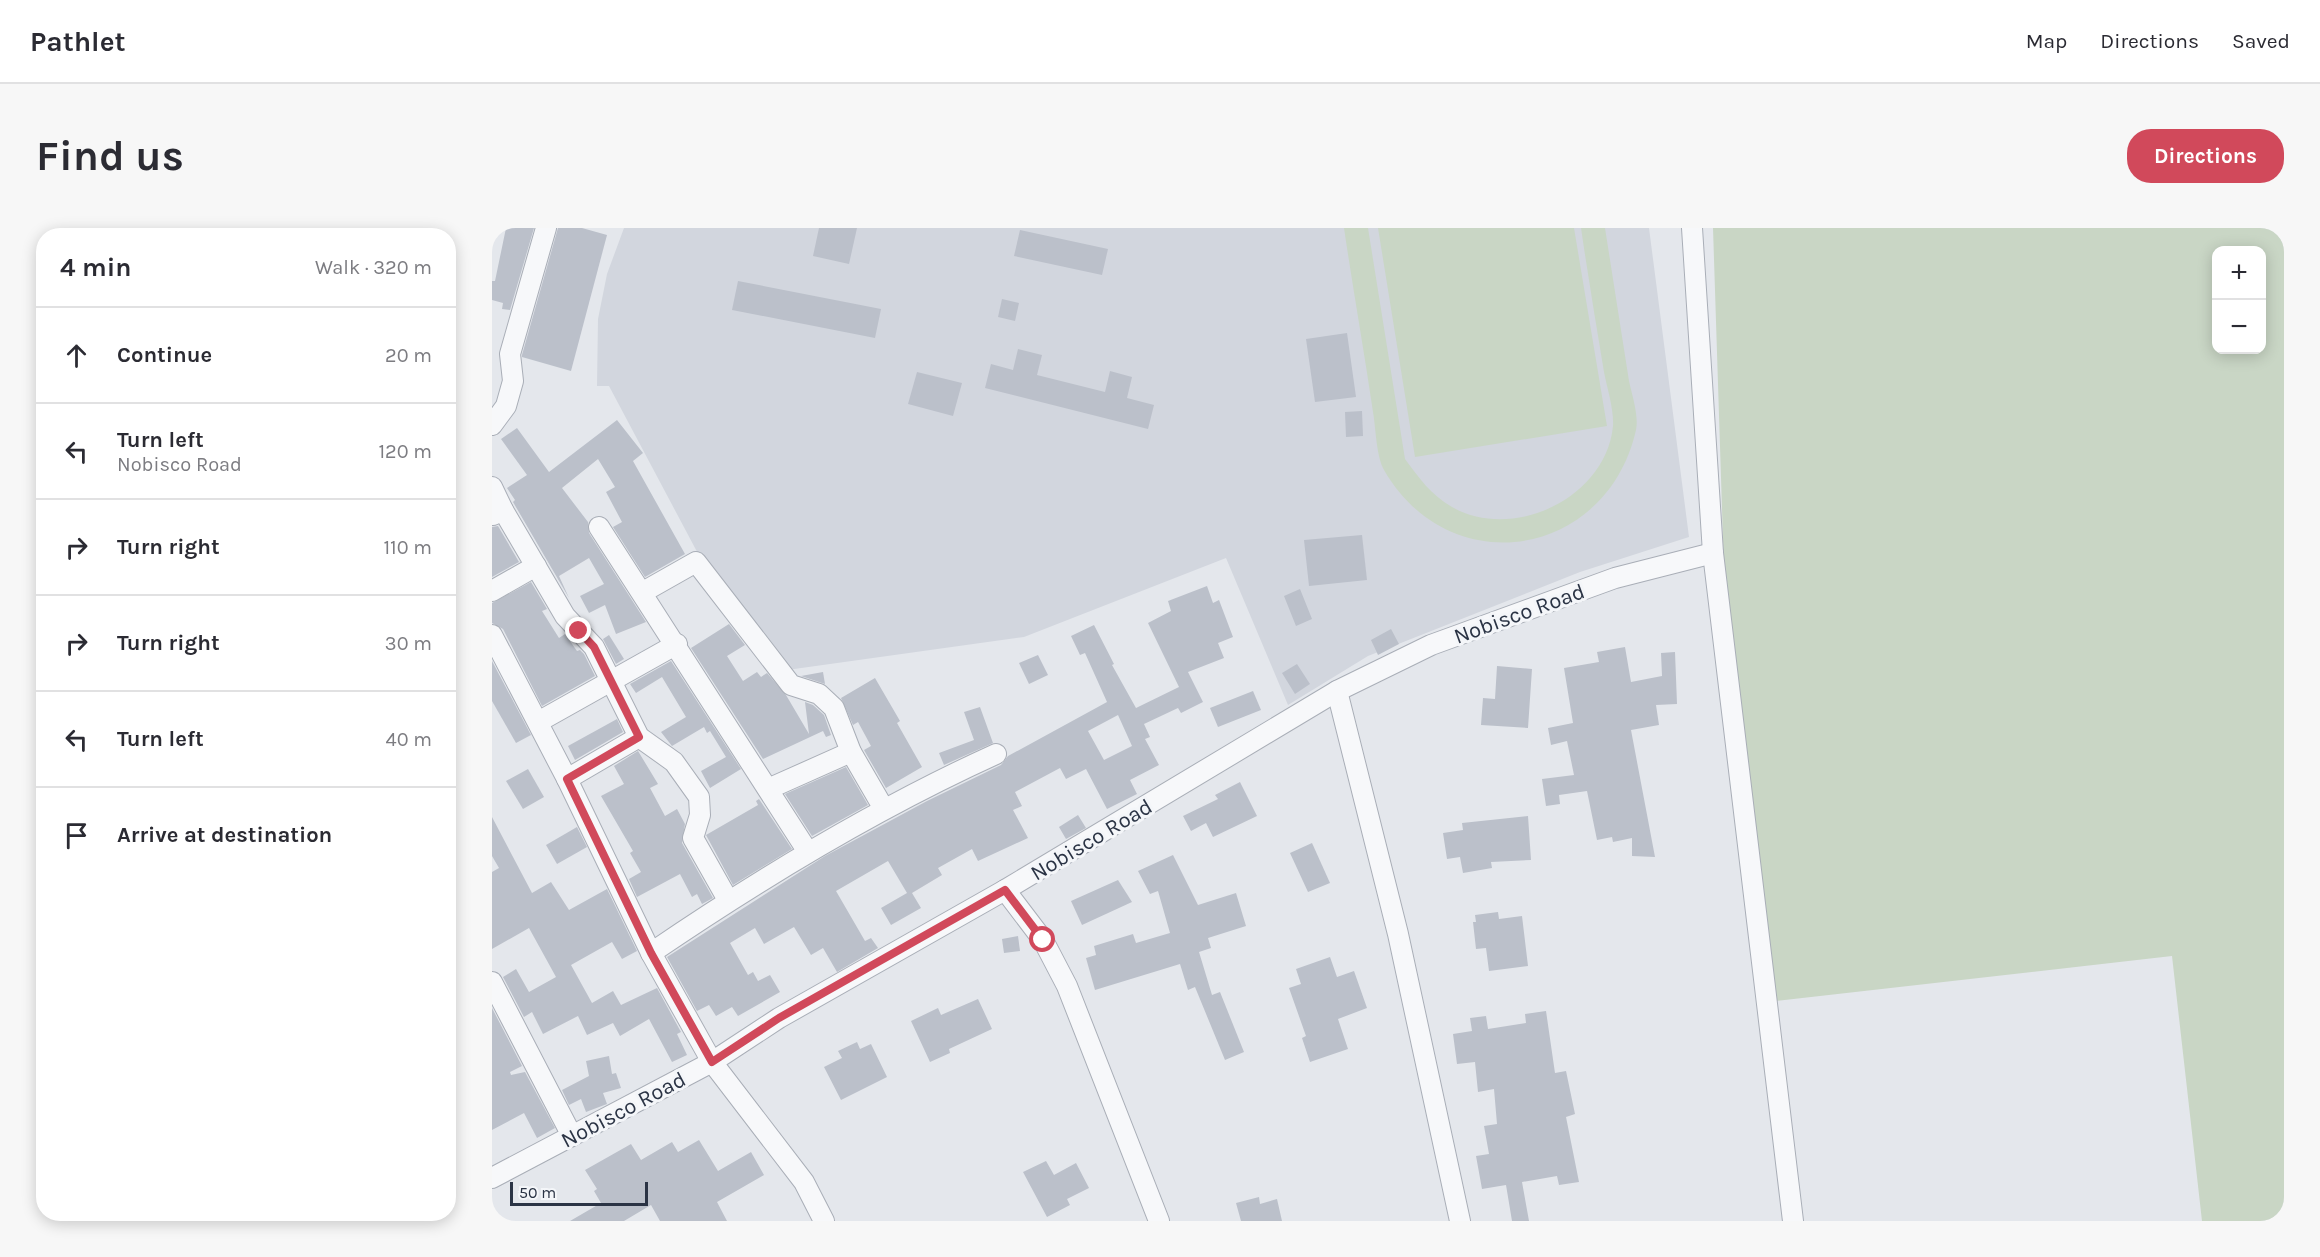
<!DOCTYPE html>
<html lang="en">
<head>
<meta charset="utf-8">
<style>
	:root { --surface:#fff; --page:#f7f7f7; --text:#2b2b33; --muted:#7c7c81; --line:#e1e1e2; --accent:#d1495b }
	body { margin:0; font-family:Karla,sans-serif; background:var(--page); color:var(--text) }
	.controls { position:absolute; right:18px; top:18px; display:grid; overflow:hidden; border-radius:12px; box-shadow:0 3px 15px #0003 }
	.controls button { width:54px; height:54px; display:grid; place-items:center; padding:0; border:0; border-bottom:2px solid var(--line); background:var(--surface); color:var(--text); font:30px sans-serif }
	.scale { position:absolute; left:18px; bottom:15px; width:138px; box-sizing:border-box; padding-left:6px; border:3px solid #2b3445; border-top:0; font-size:16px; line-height:21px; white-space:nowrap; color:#2b3445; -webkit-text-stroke:4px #f4f6f9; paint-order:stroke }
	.stop { position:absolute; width:18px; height:18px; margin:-14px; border:4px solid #d1495b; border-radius:50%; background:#fff }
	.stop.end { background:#d1495b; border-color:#fff; box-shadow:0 2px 6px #0008 }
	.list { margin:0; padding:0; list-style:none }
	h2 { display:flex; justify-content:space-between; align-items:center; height:78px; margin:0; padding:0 24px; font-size:26px }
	h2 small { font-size:20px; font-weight:400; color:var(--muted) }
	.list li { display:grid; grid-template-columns:39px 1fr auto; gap:18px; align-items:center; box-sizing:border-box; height:96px; padding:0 24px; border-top:2px solid var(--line) }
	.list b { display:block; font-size:22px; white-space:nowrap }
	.list p { margin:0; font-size:20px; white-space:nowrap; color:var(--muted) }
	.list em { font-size:20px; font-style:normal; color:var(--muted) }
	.icon { flex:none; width:33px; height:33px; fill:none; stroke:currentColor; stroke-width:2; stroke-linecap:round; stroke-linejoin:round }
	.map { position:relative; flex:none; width:1792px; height:993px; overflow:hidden; border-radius:24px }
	header { display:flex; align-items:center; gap:36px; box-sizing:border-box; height:84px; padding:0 30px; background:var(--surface); border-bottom:2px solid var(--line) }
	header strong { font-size:28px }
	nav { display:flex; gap:33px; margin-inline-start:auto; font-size:21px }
	.intro { display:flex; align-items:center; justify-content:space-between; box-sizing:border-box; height:144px; padding:0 36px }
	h1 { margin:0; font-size:42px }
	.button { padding:15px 27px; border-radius:24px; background:var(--accent); color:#fff; font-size:21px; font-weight:700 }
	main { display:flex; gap:36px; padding:0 36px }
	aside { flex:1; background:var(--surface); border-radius:24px; box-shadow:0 3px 15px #0003 }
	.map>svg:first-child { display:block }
</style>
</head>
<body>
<header>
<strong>Pathlet</strong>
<nav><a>Map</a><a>Directions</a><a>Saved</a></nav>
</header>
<div class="intro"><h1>Find us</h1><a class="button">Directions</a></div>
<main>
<aside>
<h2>4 min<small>Walk · 320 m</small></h2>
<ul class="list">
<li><svg class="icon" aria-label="ahead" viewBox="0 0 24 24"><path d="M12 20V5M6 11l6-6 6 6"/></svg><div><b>Continue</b></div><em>20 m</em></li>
<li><svg class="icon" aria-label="left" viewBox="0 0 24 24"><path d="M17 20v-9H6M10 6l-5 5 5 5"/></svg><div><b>Turn left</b><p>Nobisco Road</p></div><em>120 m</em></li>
<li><svg class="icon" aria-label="right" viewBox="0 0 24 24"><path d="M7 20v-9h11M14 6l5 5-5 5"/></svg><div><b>Turn right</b></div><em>110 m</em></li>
<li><svg class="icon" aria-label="right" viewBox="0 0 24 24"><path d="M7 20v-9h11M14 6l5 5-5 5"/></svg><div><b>Turn right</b></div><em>30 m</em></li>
<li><svg class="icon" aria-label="left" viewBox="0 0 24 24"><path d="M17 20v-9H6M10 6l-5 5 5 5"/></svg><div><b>Turn left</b></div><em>40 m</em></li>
<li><svg class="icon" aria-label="arrive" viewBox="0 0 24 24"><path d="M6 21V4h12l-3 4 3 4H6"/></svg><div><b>Arrive at destination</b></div></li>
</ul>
</aside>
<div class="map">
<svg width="1792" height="993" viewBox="0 0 1792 993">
	<rect width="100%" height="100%" fill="#e4e7ec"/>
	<path fill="#d2d6de" d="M 132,0 L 1157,0 L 1197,309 L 1088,344 L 876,428 L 796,477 L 734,330 L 532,409 L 295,442 L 211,335 L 117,158 L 105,158 L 106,91 L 115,46 Z"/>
	<g fill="#c9d6c5" fill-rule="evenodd">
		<path d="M 852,0 L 876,0 L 913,231 C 927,250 939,267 960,279 C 1021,314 1114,270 1121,198 C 1122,181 1115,160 1112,144 C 1104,96 1096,48 1089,0 L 1113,0 C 1121,51 1129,102 1137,153 C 1140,167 1147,188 1144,202 C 1115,330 958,356 892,242 C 884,227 884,201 881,184 C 872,123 861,61 852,0 Z"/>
		<path d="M 886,0 L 1082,0 L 1115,198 L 923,229 Z"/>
		<path d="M 1221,0 L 1792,0 L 1792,993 L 1710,993 L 1680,728 L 1284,773 L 1232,343 ZM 1724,22 L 1770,22 L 1770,122 L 1724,122 Z"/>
	</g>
	<g fill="#bbc0ca" fill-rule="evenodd">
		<path d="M 14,0 L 42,0 L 18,82 L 10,81 L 11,75 L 0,72 L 0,53 L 3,53 Z"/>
		<path d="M 66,0 L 90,0 L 115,7 L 79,143 L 30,129 L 30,127 Z"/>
		<path d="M 327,0 L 365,0 L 357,36 L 321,28 Z"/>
		<path d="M 528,2 L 616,21 L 610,47 L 522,28 Z"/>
		<path d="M 246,53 L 389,81 L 383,110 L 240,82 Z"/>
		<path d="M 510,71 L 527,75 L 523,93 L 506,89 Z"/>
		<path d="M 855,105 L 864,169 L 823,174 L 814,111 Z"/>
		<path d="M 526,121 L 550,127 L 545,147 L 613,164 L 618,143 L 640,149 L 635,170 L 662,177 L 656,201 L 493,160 L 499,136 L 521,142 Z"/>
		<path d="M 425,144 L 470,155 L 461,188 L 416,176 Z"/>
		<path d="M 870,183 L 871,208 L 854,209 L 853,184 Z"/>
		<path d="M 125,192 L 151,225 L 141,233 L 193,326 L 153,349 L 121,299 L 130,294 L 114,264 L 123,259 L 106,231 L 70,260 L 96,294 L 97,305 L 154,394 L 124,406 L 113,377 L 97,385 L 88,368 L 112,356 L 97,330 L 67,348 L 77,370 L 21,274 L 23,272 L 15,260 L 35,247 L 9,211 L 25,200 L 57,244 Z"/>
		<path d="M 6,298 L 27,334 L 0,349 L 0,299 Z"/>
		<path d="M 870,307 L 875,352 L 817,358 L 812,312 Z"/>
		<path d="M 39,354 L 55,381 L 50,383 L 67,410 L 73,406 L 85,423 L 88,422 L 92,426 L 103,448 L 50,478 L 11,401 L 0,395 L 0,375 Z"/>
		<path d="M 715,358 L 721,375 L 727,372 L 741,409 L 726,415 L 732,430 L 696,444 L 711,474 L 689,485 L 686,480 L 652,496 L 658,509 L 653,511 L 667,537 L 638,552 L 645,566 L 615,581 L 594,541 L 574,551 L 568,540 L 523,564 L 530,578 L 521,582 L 536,610 L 486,633 L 480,621 L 446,640 L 450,647 L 420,665 L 429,680 L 399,697 L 389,680 L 415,665 L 396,633 L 344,663 L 373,713 L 379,710 L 386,720 L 345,744 L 331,720 L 319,727 L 302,699 L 272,716 L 263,700 L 238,715 L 256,747 L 261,744 L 266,753 L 278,747 L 288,764 L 246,788 L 240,779 L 224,788 L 217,777 L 205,783 L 175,729 L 333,628 L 435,573 L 509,537 L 516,528 L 615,474 L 593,425 L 588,427 L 579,408 L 602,397 L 622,436 L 620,437 L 644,480 L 687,459 L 656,395 L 679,383 L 676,373 ZM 626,487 L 640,518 L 612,532 L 596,503 Z"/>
		<path d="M 808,361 L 820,391 L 804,398 L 792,368 Z"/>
		<path d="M 237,396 L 253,417 L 235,428 L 251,453 L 265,444 L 269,449 L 275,445 L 294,467 L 317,506 L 313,474 L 321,477 L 332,487 L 339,507 L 334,509 L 331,503 L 271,531 L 199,420 Z"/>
		<path d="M 899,401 L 907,416 L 886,427 L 879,412 Z"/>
		<path d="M 117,407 L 132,431 L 124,436 L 111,411 Z"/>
		<path d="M 1133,419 L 1139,454 L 1170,448 L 1169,425 L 1183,424 L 1185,476 L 1164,477 L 1167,497 L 1139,502 L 1163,629 L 1140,628 L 1140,610 L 1121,614 L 1120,609 L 1105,612 L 1095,563 L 1067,567 L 1068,576 L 1054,578 L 1050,551 L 1082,547 L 1075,513 L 1059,517 L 1056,500 L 1081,495 L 1072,440 L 1107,434 L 1105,424 Z"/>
		<path d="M 546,427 L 556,447 L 537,456 L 527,435 Z"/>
		<path d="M 0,433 L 39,507 L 24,515 L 0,473 Z"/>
		<path d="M 179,433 L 249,541 L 218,560 L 209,543 L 234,529 L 218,503 L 215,505 L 212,499 L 180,518 L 169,504 L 194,489 L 170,449 L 144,465 L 138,456 Z"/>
		<path d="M 805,436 L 818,456 L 803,466 L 790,445 Z"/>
		<path d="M 1005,438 L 1040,441 L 1036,500 L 989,497 L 991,470 L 1003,471 Z"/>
		<path d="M 331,444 L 333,456 L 309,448 Z"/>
		<path d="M 383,450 L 408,493 L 405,495 L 430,539 L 394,560 L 372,522 L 379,518 L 366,494 L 361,497 L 349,470 Z"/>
		<path d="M 761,463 L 769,482 L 726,499 L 718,480 Z"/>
		<path d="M 488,479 L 501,515 L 452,537 L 447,525 L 482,512 L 472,484 Z"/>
		<path d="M 125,491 L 131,504 L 83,532 L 76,518 Z"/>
		<path d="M 146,523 L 166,556 L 158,560 L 173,588 L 185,581 L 193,596 L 190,615 L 221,670 L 210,676 L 205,666 L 200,669 L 188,646 L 145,669 L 137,651 L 149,644 L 138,625 L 141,623 L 109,568 L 132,556 L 122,538 Z"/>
		<path d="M 354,539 L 376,577 L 320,608 L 293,566 Z"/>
		<path d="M 36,541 L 52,569 L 31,581 L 14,553 Z"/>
		<path d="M 748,554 L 765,588 L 721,609 L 714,595 L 699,603 L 691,588 L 726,571 L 723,567 Z"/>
		<path d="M 267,571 L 300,621 L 241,657 L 214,607 L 266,577 L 264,573 Z"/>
		<path d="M 586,587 L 594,600 L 574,611 L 567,599 Z"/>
		<path d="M 1036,588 L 1039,632 L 999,634 L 1000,640 L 971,645 L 968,629 L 955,631 L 951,605 L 971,602 L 970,595 Z"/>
		<path d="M 0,589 L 40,665 L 59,654 L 77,682 L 115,661 L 145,723 L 130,731 L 120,714 L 79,737 L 100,775 L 121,763 L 129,777 L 165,760 L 189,804 L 185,806 L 195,827 L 180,834 L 157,791 L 128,808 L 121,795 L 95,807 L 86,788 L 51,806 L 40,784 L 32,789 L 11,749 L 24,741 L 37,764 L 64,749 L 37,700 L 0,721 L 0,644 L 7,640 L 0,628 Z"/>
		<path d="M 85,599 L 95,619 L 65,636 L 54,617 Z"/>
		<path d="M 820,615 L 838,655 L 816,664 L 798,625 Z"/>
		<path d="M 681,627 L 706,677 L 744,665 L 754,698 L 716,710 L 719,720 L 707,724 L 720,767 L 728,764 L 752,824 L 733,832 L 703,759 L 696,762 L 688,736 L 603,762 L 594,730 L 604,727 L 602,718 L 641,706 L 644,715 L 678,705 L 666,663 L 658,666 L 646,643 Z"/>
		<path d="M 626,652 L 640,674 L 590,697 L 579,673 Z"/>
		<path d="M 1006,684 L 1007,691 L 1030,688 L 1036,738 L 997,743 L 994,720 L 984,721 L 981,694 L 984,694 L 983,687 Z"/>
		<path d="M 526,708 L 528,723 L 512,725 L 510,711 Z"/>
		<path d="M 838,729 L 845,749 L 862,743 L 875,780 L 846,791 L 856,821 L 818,834 L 810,810 L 814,808 L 797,760 L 809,756 L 804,741 Z"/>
		<path d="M 486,771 L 500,801 L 457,821 L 458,825 L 438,834 L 419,793 L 446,780 L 449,787 Z"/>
		<path d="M 0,780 L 30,838 L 18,844 L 19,847 L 33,844 L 63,900 L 45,910 L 32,885 L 0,902 Z"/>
		<path d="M 1054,783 L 1063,845 L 1074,843 L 1083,886 L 1074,889 L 1087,954 L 1067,957 L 1065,948 L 1030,954 L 1037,993 L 1020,993 L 1014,957 L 990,961 L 984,928 L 997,926 L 992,898 L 1005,896 L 1002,861 L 986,864 L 983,834 L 965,836 L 961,806 L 980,803 L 978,790 L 994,788 L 996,801 L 1034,795 L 1033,786 Z"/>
		<path d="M 365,814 L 368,821 L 379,816 L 395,849 L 349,872 L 332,839 L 350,830 L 346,823 Z"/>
		<path d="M 117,828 L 120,846 L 124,845 L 129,860 L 111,865 L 115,876 L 94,884 L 89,871 L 77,877 L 70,862 L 97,848 L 94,833 Z"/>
		<path d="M 207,912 L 226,943 L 259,924 L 272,947 L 225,974 L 235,993 L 168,993 L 159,977 L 132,993 L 78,993 L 109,975 L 102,963 L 105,961 L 93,942 L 139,916 L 149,932 L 180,914 L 186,924 Z"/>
		<path d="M 554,933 L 562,947 L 584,935 L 597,960 L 575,971 L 578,977 L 555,989 L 531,944 Z"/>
		<path d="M 767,969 L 768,976 L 785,971 L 790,993 L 749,993 L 744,975 Z"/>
	</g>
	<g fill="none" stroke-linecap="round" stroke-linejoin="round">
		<g stroke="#a9aeb7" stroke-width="22">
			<g id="minor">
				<path d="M 1200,0 L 1221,325 L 1301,993"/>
				<path d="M 0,197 L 14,178 L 21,153 L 18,126 L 54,0"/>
				<path d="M 0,259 L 11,282 L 1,287"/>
				<path d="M 11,282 L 73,388 L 102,419 L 147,509 L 182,534 L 207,569 L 208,587 L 201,610 L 236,672"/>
				<path d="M 107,299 L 316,624"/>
				<path d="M 0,363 L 44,338"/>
				<path d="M 151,364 L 204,334 L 299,457 L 327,466 L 342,480 L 359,524 L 392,581"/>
				<path d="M 0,407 L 75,551 L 159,725 L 220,834 L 312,954 L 332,993"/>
				<path d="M 845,463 L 906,706 L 968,993"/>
				<path d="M 46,494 L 185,416"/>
				<path d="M 75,551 L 147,509"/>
				<path d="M 276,561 L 359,524"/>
				<path d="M 513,662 L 551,712 L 575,758 L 667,993"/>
				<path d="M 159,725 C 269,650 383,581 504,526"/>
				<path d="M 0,754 L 80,908"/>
				<path d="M 0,950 L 220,834 L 287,790 L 513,662 L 845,463 L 939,417 L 1123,350 L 1221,325"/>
			</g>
		</g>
		<use href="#minor" stroke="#f7f8fa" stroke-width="20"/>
	</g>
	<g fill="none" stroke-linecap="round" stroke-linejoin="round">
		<path stroke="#d1495b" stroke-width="8" d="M 87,403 L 102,419 L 147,509 L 75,551 L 159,725 L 220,834 L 287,790 L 513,662 L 551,712"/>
	</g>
	<g text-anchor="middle" stroke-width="6" stroke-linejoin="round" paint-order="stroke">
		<g font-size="22" fill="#2b3445" stroke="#f4f6f9">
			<text transform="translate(1027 385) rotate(-20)" y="8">Nobisco Road</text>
			<text transform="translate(599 611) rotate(-31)" y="8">Nobisco Road</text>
			<text transform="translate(131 881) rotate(-28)" y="8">Nobisco Road</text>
		</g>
	</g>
</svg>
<div class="controls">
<button>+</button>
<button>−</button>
</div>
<div class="scale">50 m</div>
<div class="stop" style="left:551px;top:712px"></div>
<div class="stop end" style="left:87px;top:403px"></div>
</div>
</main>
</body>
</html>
